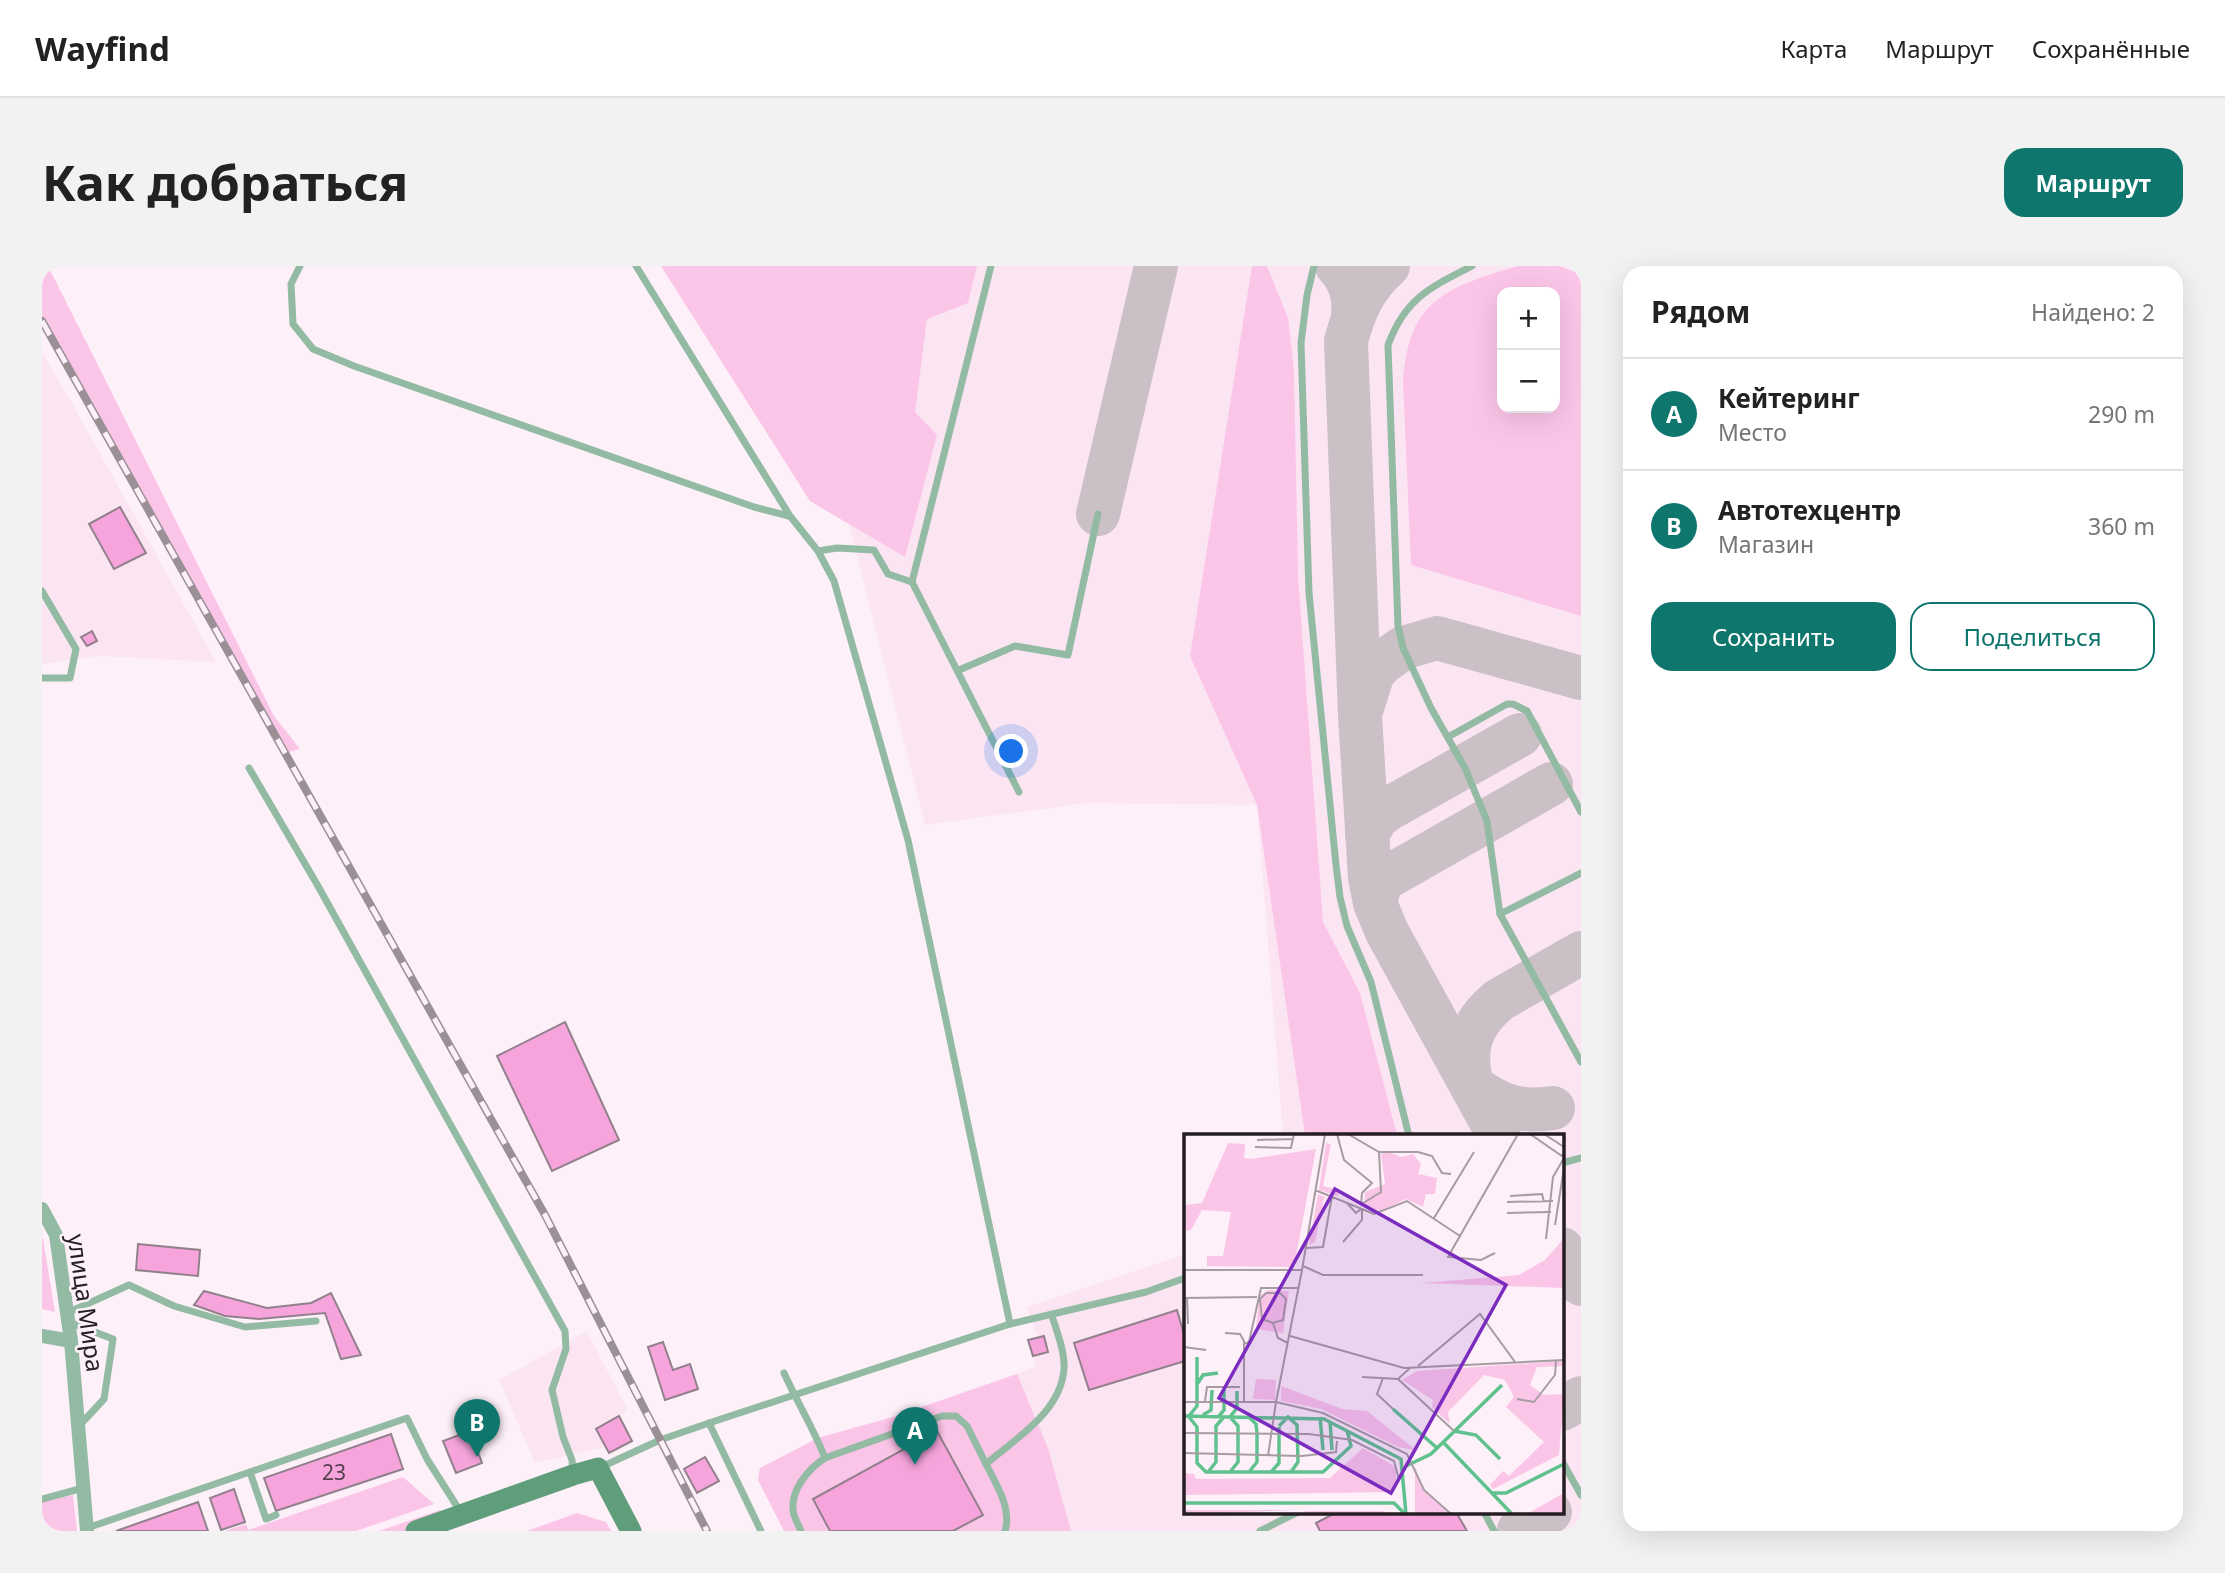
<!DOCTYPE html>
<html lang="ru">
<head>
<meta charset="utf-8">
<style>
	:root { --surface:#fff; --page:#f2f2f2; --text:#222; --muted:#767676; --line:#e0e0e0; --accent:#0f766e }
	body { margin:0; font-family:"Noto Sans",sans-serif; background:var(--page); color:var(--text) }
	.controls { position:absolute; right:21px; top:21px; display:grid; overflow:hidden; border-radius:14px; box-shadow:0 7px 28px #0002 }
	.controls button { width:63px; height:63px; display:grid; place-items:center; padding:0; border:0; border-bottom:2px solid var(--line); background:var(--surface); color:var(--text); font:35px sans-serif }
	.you { position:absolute; left:970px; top:486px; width:24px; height:24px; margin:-18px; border:5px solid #fff; border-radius:50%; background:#1a73e8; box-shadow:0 0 0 10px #1a73e833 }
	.badge { display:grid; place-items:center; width:46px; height:46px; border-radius:50%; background:var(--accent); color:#fff; font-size:23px; font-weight:700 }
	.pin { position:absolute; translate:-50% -58px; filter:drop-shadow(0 2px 4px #0008) }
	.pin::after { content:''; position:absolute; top:37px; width:24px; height:21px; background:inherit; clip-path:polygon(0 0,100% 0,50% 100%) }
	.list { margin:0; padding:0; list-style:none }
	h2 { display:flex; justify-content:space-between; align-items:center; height:91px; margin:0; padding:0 28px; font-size:30px }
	h2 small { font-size:23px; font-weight:400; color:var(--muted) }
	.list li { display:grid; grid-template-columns:46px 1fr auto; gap:21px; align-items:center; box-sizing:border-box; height:112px; padding:0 28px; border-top:2px solid var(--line) }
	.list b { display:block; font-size:26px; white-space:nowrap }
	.list p { margin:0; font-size:23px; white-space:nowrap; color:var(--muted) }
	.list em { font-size:23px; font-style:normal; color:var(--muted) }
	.actions { display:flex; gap:14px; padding:21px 28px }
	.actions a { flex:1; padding:16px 0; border:2px solid var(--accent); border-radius:21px; text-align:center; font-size:24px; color:var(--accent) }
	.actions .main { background:var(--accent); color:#fff }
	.map { position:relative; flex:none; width:1539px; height:1265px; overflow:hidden; border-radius:21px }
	header { display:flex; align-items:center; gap:42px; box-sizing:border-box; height:98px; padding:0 35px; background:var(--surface); border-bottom:2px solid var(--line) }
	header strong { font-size:33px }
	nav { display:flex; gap:38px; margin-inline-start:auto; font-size:24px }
	.intro { display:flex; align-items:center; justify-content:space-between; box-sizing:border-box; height:168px; padding:0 42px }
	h1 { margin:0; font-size:49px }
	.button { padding:18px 32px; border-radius:21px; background:var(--accent); color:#fff; font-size:24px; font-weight:700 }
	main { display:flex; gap:42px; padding:0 42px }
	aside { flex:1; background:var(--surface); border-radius:21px; box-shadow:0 7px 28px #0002 }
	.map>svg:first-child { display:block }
</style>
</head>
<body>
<header>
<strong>Wayfind</strong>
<nav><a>Карта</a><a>Маршрут</a><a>Сохранённые</a></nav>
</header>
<div class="intro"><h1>Как добраться</h1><a class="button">Маршрут</a></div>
<main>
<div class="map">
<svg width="1539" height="1265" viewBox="0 0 1539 1265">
	<rect width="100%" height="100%" fill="#fdf0f8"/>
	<g fill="#fce5f3" fill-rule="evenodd">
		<path d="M 619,0 L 1539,0 L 1539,1265 L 742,1265 L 716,1214 L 718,1202 L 784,1169 L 851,1151 L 994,1101 L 991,1090 L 1006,1086 L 1002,1070 L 996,1072 L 985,1041 L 1143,988 L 1143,1246 L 1520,1246 L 1520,870 L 1241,869 L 1215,539 L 1045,537 L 883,559 L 807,258 L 768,235 ZM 1460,26 L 1513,26 L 1513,142 L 1460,142 Z"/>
		<path d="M 0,85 L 35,146 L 174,396 L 55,390 L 0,398 Z"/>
		<path d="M 545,1065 L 586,1145 L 554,1163 L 563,1181 L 493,1197 L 457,1114 Z"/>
	</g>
	<g fill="#fbc5e8" fill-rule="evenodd">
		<path d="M 0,0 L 6,0 L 232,450 L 258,483 L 243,487 L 0,55 Z"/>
		<path d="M 619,0 L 935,0 L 926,37 L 885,53 L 873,146 L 895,169 L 863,291 L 768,235 Z"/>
		<path d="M 1210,0 L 1225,0 L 1246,52 L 1252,104 L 1256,310 L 1281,656 L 1318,727 L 1355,869 L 1263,869 L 1215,539 L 1148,390 Z"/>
		<path d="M 1477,0 L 1517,0 L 1539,8 L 1539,350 L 1369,299 L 1361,115 C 1366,58 1381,33 1435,13 C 1449,8 1463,3 1477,0 ZM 1460,26 L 1513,26 L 1513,142 L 1460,142 Z"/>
		<path d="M 0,972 L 1,973 L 13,1046 L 0,1043 Z"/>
		<path d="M 975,1108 L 1006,1182 L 1029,1265 L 742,1265 L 716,1214 L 718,1202 L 776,1172 L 851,1151 Z"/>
		<path d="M 361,1211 L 392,1238 L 314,1265 L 183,1265 L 204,1258 L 206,1264 Z"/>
		<path d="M 31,1229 L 35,1265 L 0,1265 L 0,1235 Z"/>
		<path d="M 398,1244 L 406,1254 L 374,1265 L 337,1265 Z"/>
		<path d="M 535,1247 L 564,1256 L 569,1265 L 485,1265 Z"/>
	</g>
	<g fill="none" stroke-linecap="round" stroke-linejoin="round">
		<g stroke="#ccc0c7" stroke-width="44">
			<path d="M 1295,0 C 1307,12 1313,30 1311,47"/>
			<path d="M 1346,0 C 1322,21 1312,45 1304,75 L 1318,450 L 1328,612 L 1333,637 L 1345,666 L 1457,870"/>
			<path d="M 1056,248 L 1114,0"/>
			<path d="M 1319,445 L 1331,407 L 1340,397 L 1361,382 L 1395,372 L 1539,412"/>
			<path d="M 1325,568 L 1335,551 L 1348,542 L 1478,469"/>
			<path d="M 1333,637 L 1338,618 L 1344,612 L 1509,518"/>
			<path d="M 1511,842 C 1476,847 1459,840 1430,820 C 1421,783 1427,759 1457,734 L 1539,687"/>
			<path d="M 1520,983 L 1539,1018"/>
			<path d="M 1520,1143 L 1539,1132"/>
			<path d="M 1477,1264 L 1508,1246"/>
		</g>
	</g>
	<g fill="#f6a4db" stroke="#92808c" stroke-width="2">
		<path d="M 78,241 L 104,287 L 72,303 L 47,258 Z"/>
		<path d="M 50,365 L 55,375 L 45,380 L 39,371 Z"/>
		<path d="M 523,756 L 577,874 L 510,905 L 455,790 Z"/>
		<path d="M 96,978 L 158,984 L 156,1010 L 94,1004 Z"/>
		<path d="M 162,1025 L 225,1042 L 269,1037 L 289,1027 L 319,1089 L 299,1093 L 283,1047 L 217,1053 L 183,1050 L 152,1039 Z"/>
		<path d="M 1135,1044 L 1143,1072 L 1143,1095 L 1047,1124 L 1032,1077 Z"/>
		<path d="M 1002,1070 L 1006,1086 L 991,1090 L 986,1074 Z"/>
		<path d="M 621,1076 L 631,1104 L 648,1098 L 656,1123 L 623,1134 L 606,1081 Z"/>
		<path d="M 577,1150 L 590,1175 L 567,1187 L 554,1163 Z"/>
		<path d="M 428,1165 L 440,1197 L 414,1207 L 401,1175 Z"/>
		<path d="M 895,1165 L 941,1249 L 911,1265 L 788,1265 L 771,1233 Z"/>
		<path d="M 349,1168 L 361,1203 L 234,1245 L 222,1212 Z"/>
		<path d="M 663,1191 L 677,1215 L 655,1227 L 642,1203 Z"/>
		<path d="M 192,1223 L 203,1256 L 179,1264 L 168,1232 Z"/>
		<path d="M 156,1236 L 166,1265 L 74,1265 Z"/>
		<path d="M 1295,1246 L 1414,1246 L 1425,1265 L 1278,1265 L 1274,1257 Z"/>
	</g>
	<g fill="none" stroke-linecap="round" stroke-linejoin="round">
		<g stroke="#93baa3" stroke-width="7">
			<path d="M 258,0 L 249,18 L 251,58 L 271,83 L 312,100 L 712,241 L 747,250"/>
			<path d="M 594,0 L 748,250 L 776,285 L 792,315 L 866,574 L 968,1058"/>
			<path d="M 1272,0 L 1265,29 L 1259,77 L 1267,327 L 1294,599 L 1298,631 L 1305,660 L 1329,716 L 1367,870"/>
			<path d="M 1430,0 C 1387,22 1363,33 1346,79 L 1356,360 L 1361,382 L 1389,442 L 1423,502 L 1445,555 L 1458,648 L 1539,796"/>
			<path d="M 776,285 L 795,282 L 832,284 L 846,308 L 870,316 L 977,526"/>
			<path d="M 870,316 L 949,0"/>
			<path d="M 0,325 L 34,383 L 28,412 L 0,412"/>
			<path d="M 917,404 L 973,380 L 1026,389 L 1056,248"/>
			<path d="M 1406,471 L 1465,438 L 1471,438 L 1485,445 L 1539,546"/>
			<path d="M 207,502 L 276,620 L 523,1065 L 524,1083 L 510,1124 L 521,1171 L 530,1194 L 531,1208"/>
			<path d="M 1458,648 L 1539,607"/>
			<path d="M 1520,897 L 1539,892"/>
			<path d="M 25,1047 L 87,1019 L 132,1040 L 203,1061 L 274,1055"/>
			<path d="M 27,1056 L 71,1073 L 62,1133 L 36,1161"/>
			<path d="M 742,1107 C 755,1136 772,1163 783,1192"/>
			<path d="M 667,1157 L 719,1265"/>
			<path d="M 1520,1195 L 1539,1229"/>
			<path d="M 944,1198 C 954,1218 970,1242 963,1265"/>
			<path d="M 557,1202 L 618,1174 L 667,1157 L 968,1058 L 1104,1026 L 1143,1012"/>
			<path d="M 208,1206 L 224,1253 L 234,1249"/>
			<path d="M 0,1233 L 41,1222"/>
			<path d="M 1442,1246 L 1452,1265"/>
			<path d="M 45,1262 L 365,1152 L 385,1193 L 418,1245"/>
			<path d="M 759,1265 C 757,1260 754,1255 752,1249 C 746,1226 766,1203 783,1192 L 900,1150 L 914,1150 L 925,1160 L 944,1198 C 973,1173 1019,1146 1022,1103 C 1023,1086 1015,1066 1010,1050"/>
			<path d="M 1218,1265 L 1256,1246"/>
		</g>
		<g stroke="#93baa3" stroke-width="14">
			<path d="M 0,943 L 14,969 L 29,1075 L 45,1265"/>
			<path d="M 0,1070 L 29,1075"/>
		</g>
		<path stroke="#609d7b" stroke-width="21" d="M 374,1265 L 531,1209 L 556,1202 L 589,1265"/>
		<g stroke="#9a9096" stroke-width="8">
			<path id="rail" d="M 0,55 L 503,949 L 665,1265"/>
		</g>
		<use href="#rail" stroke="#fdf0f8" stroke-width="5" stroke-dasharray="16" stroke-linecap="butt"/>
	</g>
	<g text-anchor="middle" stroke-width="5" stroke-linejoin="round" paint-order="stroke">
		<g font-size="21" fill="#583f50">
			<text x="292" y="1214">23</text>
		</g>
		<g font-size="24" fill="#241d22" stroke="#fdf0f8">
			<text transform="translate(43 1037) rotate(82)" y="8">улица Мира</text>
		</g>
	</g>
	<g transform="translate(1142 868)">
		<rect width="380" height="380" fill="#fdf0f8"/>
		<path d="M 44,9 L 61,10 L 60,24 L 67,25 L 132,15 L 110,133 L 23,132 L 23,122 L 39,122 L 47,78 L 18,76 L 7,96 L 0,97 L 0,71 L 18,69 ZM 142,9 L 147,10 L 139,52 L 155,56 L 154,62 L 135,56 ZM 205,18 L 217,23 L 229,20 L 237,30 L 234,40 L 253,44 L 251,60 L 242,60 L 239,73 L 222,65 L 197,77 L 180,74 L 181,58 L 201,50 L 197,20 ZM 134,60 L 145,65 L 140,64 L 131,108 L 125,111 ZM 380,104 L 380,154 L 238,149 L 335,141 L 361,126 ZM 85,156 L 105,157 L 99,199 L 72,195 L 75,162 ZM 380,227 L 380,232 L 353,233 L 346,251 L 360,261 L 380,260 L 375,321 L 309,355 L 306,351 L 319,337 L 325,342 L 360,308 L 322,273 L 330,263 L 321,246 L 300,241 L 264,278 L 266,290 L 248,273 L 249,266 L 218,246 L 233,237 ZM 72,245 L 92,246 L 91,266 L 69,265 ZM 97,252 L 158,275 L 183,277 L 233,317 L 214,313 L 137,275 L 97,267 ZM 179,314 L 212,333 L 212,349 L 206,358 L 0,361 L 0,339 L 10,340 L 12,345 L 146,344 ZM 231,333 L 240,357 L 265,380 L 231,380 ZM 380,359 L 380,380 L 343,380 ZM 0,376 L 114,376 L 0,380 ZM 121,377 L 198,377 L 208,380 L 119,380 Z" fill="#fbc5e8"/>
		<path fill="none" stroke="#5fc18e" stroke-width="3.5" d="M 14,249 L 19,241 L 34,239M 209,275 L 253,314M 19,281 L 27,276 L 28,256M 0,282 L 140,285 L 217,325 L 222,380M 5,282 L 13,272 L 13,223M 5,283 L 13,293 L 13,329 L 22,338 L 139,338 L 167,312 L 163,296M 34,283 L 40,276 L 40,256M 65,283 L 72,290 L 73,299 L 73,328 L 65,338M 136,283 L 139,316M 146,287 L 148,316M 95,292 L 104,283 L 113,291 L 114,328 L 107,338M 270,297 L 292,301 L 316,325M 259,308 L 328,380M 222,332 L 247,320 L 318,251M 24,338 L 32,328 L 32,292 L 40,283M 46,338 L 54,328 L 54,292 L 46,283 L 53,274 L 53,257M 87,338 L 95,329 L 95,293M 308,359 L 322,359 L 380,330M 0,369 L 210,369 L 221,380"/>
		<path fill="none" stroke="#a69ca2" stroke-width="2" d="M 153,0 L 160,26 L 188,49 L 178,59 L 177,70M 164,0 L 195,18 L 234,18 L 248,22 L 258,39 L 267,40M 346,0 L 378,22 L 380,19M 360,0 L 380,13M 73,6 L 109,5M 71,13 L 107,14 L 110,0M 131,56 L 190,80 L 223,67 L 276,102M 326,62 L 358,60 L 360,68M 162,68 L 172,79 L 177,75M 323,68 L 369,67M 176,71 L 197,58 L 195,18M 323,79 L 367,78M 250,84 L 290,18M 371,91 L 380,34M 362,105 L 369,43 L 380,24M 159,108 L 178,86 L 178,76M 122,114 L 139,113 L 148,62M 311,119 L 297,126 L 264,123 L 334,0M 119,132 L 139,141 L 239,141M 0,136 L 118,136 L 141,0M 0,164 L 73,163M 3,164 L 4,190M 89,189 L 78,185 L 76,165 L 82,159 L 96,159 L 102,165 L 99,186 L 89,189 L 94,204 L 104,209M 41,199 L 56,200 L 60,207 L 60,267M 106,202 L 220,234 L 380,226M 60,210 L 65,208 L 77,154 L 115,154M 0,213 L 22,216M 234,232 L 296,180 L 331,228M 178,243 L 214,245 L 226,234M 199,244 L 193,260 L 209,275M 214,245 L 270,297M 333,265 L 350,268 L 371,241 L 372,227M 21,267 L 23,253 L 56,253M 0,268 L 92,268 L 118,136M 0,299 L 125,300 L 168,306 L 210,327 L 215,346M 0,319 L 118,322 L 152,318 L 153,307M 84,322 L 92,268 L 139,279 L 223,320 L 240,356 L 267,380"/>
		<path fill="#7b2cbf" fill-opacity="0.15" stroke="#7b2cbf" stroke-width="3.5" d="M 151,55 L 322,151 L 207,359 L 35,264 Z"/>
		<rect width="380" height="380" fill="none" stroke="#241d22" stroke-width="3.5"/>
	</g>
</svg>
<div class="controls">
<button>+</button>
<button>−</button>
</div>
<div class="you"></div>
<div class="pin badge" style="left:873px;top:1199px">A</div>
<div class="pin badge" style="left:435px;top:1191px">B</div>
</div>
<aside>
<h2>Рядом<small>Найдено: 2</small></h2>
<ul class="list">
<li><span class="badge">A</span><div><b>Кейтеринг</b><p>Место</p></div><em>290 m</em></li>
<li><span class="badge">B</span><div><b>Автотехцентр</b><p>Магазин</p></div><em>360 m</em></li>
</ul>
<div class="actions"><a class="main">Сохранить</a><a>Поделиться</a></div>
</aside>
</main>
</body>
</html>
